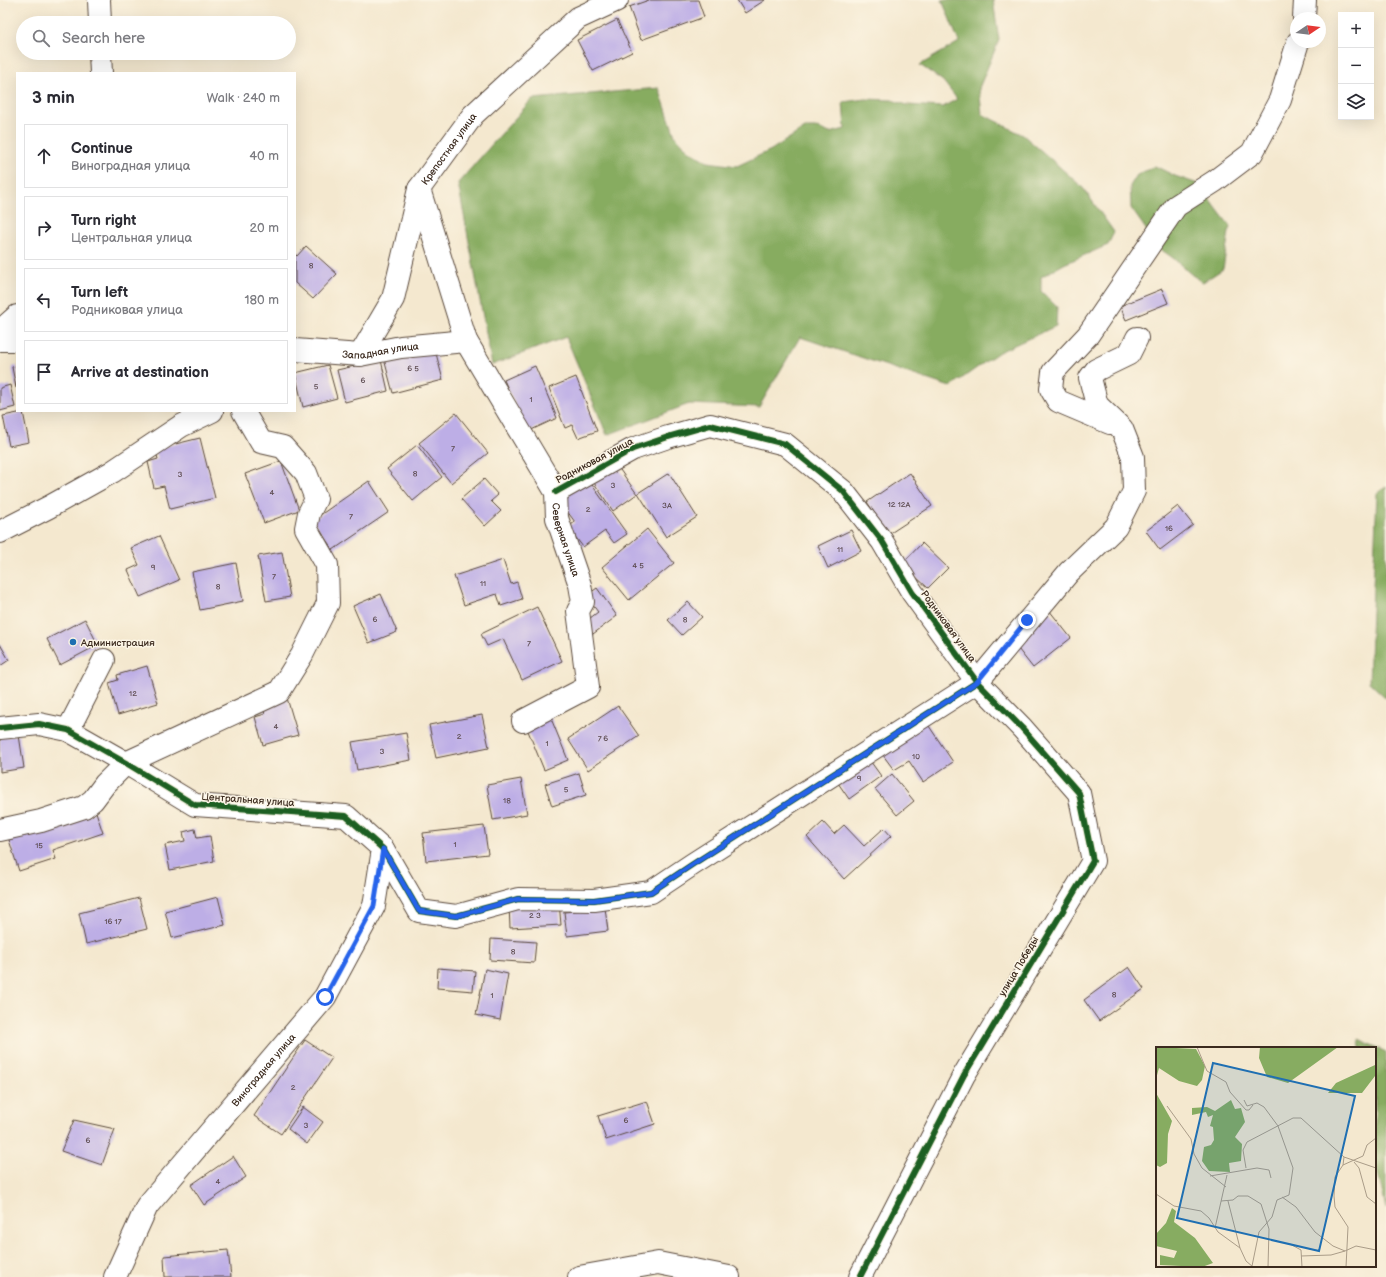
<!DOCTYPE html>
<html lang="en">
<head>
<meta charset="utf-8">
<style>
	:root { --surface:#fff; --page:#f7f7f7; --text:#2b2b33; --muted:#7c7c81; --line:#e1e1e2 }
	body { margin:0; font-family:"Balsamiq Sans",sans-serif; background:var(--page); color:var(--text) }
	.controls { position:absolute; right:12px; top:12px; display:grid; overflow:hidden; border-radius:0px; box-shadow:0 4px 16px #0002 }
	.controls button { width:36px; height:36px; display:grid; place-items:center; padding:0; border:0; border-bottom:1px solid var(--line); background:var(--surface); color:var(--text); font:20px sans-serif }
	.compass { position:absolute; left:1290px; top:12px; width:36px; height:36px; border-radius:50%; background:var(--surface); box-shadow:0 4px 16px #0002; rotate:77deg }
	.stop { position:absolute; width:12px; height:12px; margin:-9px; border:3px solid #2563eb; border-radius:50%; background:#fff }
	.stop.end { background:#2563eb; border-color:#fff; box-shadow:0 1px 4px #0008 }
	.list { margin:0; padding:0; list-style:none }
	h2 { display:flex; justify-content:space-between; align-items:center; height:52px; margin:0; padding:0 16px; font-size:17px }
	h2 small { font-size:13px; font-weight:400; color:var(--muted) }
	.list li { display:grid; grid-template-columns:26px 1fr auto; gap:12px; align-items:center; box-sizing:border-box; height:64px; margin:0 8px 8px; padding:0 8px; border:1px solid var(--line); border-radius:0px }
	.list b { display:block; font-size:15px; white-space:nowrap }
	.list p { margin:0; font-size:13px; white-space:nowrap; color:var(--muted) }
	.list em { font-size:13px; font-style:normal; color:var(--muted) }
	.icon { flex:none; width:22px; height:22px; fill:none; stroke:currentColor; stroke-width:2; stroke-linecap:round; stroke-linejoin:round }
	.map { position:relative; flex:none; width:1386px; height:1277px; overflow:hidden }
	.search { position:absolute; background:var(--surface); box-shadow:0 4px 16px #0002; left:16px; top:16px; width:280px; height:44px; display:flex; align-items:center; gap:10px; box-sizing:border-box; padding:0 14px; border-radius:22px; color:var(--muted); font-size:15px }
	.panel { position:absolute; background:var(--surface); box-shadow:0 4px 16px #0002; left:16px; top:72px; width:280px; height:340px; border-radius:0px }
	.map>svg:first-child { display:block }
</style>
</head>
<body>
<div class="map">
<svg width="1386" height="1277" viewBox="0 0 1386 1277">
	<rect width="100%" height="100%" fill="#fcf5e5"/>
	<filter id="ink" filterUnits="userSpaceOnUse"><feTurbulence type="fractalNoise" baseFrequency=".025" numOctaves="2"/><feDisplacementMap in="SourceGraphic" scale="8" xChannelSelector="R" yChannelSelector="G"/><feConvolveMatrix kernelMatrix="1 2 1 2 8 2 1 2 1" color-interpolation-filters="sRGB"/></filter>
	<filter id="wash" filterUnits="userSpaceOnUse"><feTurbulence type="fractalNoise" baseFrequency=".012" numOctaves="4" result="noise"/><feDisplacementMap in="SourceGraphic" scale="16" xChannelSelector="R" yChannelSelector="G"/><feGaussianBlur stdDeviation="0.9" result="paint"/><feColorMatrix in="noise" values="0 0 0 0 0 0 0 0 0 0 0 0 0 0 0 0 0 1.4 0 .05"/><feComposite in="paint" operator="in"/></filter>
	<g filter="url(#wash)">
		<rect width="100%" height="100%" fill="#f4e8cf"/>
		<g fill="#87ac61" stroke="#616b40">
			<path d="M 942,0 L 993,0 L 999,40 L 979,88 L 982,114 L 1023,135 L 1052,160 L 1083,188 L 1114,232 L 1108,245 L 1064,264 L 1041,277 L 1041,291 L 1057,307 L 1056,326 L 999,352 L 950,387 L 800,337 L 759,407 L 689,404 L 607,435 L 566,337 L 492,365 L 458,183 L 532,99 L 659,88 L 675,136 L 688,150 L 708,162 L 737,166 L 771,150 L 805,128 L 817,128 L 830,133 L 845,129 L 843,102 L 865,99 L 892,100 L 907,105 L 943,107 L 957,99 L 943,81 L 920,65 L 959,42 Z"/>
			<path d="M 1155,166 L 1175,176 L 1198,184 L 1230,226 L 1223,269 L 1203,282 L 1192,275 L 1173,258 L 1159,248 L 1131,208 L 1130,186 L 1137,175 Z"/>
			<path d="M 1386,487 L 1386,698 L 1369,682 L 1377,493 Z"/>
			<path d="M 1359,1039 L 1386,1052 L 1386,1209 L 1375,1161 L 1375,1048 L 1360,1048 Z"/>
		</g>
		<g id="blocks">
			<g fill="#bdaee6">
				<path d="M 649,0 L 698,0 L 704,17 L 641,40 L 629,7 Z"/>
				<path d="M 737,0 L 765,0 L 745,13 Z"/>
				<path d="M 617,20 L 632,52 L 593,71 L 577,40 Z"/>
				<path d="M 306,246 L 337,274 L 313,299 L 295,283 L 295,254 L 297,256 Z"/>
				<path d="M 1162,289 L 1168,303 L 1126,320 L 1120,306 Z"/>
				<path d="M 433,342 L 443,380 L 393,393 L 383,355 Z"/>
				<path d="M 381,360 L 388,391 L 345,402 L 337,370 Z"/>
				<path d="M 328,365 L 337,398 L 303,407 L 295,373 Z"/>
				<path d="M 17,366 L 17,387 L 16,388 L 12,367 Z"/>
				<path d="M 535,366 L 557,418 L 527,432 L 504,380 Z"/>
				<path d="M 576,377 L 597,431 L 578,438 L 572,425 L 565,428 L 549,388 Z"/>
				<path d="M 10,385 L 15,407 L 0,411 L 0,388 Z"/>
				<path d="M 23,412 L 29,442 L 9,446 L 3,416 Z"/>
				<path d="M 456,413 L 488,453 L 451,483 L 419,443 Z"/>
				<path d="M 200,438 L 215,498 L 170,509 L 164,486 L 154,488 L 148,462 L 158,459 L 155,449 Z"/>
				<path d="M 417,445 L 442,477 L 413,501 L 387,469 Z"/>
				<path d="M 613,460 L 637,494 L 613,511 L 590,477 Z"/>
				<path d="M 281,461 L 299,510 L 264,523 L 245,474 Z"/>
				<path d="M 669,473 L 697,517 L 666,537 L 638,493 Z"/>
				<path d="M 910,473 L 932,506 L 889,534 L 867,502 Z"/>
				<path d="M 585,475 L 627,534 L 614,543 L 605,531 L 583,547 L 568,527 L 575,522 L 556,496 Z"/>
				<path d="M 484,479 L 498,495 L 491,501 L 501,511 L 485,526 L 461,499 Z"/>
				<path d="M 369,481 L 389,512 L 333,550 L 313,520 Z"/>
				<path d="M 1178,506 L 1193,525 L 1160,550 L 1146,531 Z"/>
				<path d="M 647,529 L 674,563 L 629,600 L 602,567 Z"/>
				<path d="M 851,530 L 861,551 L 828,568 L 818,546 Z"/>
				<path d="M 159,536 L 179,580 L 140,597 L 128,570 L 139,565 L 131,548 Z"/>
				<path d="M 922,543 L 948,568 L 928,588 L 902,564 Z"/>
				<path d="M 282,552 L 290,597 L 266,601 L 258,556 Z"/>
				<path d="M 503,560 L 511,584 L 517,582 L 522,599 L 501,606 L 497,594 L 464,605 L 454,576 Z"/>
				<path d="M 236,563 L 243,601 L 200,610 L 192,572 Z"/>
				<path d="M 597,588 L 617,616 L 593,634 L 585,622 L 598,612 L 586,596 Z"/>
				<path d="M 381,594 L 397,632 L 369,643 L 353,606 Z"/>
				<path d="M 688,602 L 702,617 L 682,635 L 668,620 Z"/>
				<path d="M 537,607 L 562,661 L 522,680 L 503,639 L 487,646 L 481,634 Z"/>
				<path d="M 1049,610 L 1071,638 L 1033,668 L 1011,640 Z"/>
				<path d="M 85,619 L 98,645 L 60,665 L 47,639 Z"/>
				<path d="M 0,644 L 9,660 L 0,666 Z"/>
				<path d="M 147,666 L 158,703 L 118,715 L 109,683 L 118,680 L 117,675 Z"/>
				<path d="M 287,698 L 298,735 L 263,745 L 255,717 L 265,714 L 262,705 Z"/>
				<path d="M 618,706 L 639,736 L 588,770 L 568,739 Z"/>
				<path d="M 482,715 L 489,747 L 436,758 L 429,725 Z"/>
				<path d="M 550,716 L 568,760 L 544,770 L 526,726 Z"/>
				<path d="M 925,720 L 953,762 L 923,782 L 909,761 L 894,770 L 880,751 Z"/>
				<path d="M 406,733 L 411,760 L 357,770 L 352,742 Z"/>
				<path d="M 19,735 L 24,768 L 0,772 L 0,738 Z"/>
				<path d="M 868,758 L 881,776 L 849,799 L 836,780 Z"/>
				<path d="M 579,773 L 586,795 L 552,806 L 545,784 Z"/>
				<path d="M 892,774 L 914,801 L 897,815 L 875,789 Z"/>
				<path d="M 521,779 L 527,814 L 493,820 L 487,785 Z"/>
				<path d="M 96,812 L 103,833 L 53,850 L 56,859 L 19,871 L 9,840 Z"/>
				<path d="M 823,822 L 834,834 L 844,825 L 864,846 L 884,828 L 891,836 L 844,879 L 807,837 Z"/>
				<path d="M 484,826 L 488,854 L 426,861 L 423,833 Z"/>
				<path d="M 195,829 L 197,838 L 210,836 L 214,861 L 170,870 L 165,845 L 185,841 L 183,832 Z"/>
				<path d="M 218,897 L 225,925 L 172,938 L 165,911 Z"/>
				<path d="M 139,898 L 147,929 L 86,944 L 79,913 Z"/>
				<path d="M 559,902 L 561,925 L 510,928 L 509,905 Z"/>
				<path d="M 605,908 L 608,931 L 567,936 L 564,912 Z"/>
				<path d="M 491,939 L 536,942 L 534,963 L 490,960 Z"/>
				<path d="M 1129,967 L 1144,989 L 1099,1021 L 1084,1000 Z"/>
				<path d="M 438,968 L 475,971 L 473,991 L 437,988 Z"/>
				<path d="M 485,969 L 508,974 L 500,1020 L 476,1015 Z"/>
				<path d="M 305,1040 L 332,1058 L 281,1134 L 254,1116 Z"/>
				<path d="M 647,1101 L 655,1124 L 606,1140 L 598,1116 Z"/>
				<path d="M 303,1107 L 323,1122 L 307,1144 L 288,1129 Z"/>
				<path d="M 74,1120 L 115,1129 L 102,1165 L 61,1151 Z"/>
				<path d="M 233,1156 L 246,1177 L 204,1205 L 191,1185 Z"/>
				<path d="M 228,1250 L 231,1277 L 165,1277 L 164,1256 Z"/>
			</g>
		</g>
	</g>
	<g filter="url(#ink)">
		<use href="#blocks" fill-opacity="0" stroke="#574639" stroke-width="1"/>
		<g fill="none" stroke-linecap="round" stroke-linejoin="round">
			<g stroke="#574639" stroke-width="24">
				<g id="minor">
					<path d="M 99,0 L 100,23"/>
					<path d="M 1304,18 L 1305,0"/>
					<path d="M 100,53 L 101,73"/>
					<path id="s1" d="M 419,189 L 466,341 L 556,492 L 557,518 L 580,585 L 583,602 L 578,611 L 588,687 L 523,721"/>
					<path d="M 0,331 L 17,316"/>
					<path d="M 0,340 L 17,340"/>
					<path id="s2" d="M 295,350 L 360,355 L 401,347 L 466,341"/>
					<path id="s3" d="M 360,355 L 393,299 L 419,189 L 473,115 L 578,18 L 617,0"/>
					<path d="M 1110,423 L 1058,401 L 1051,389 L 1053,372 L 1088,335 L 1176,206 L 1215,181 L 1252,153 L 1280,100 L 1298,42"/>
					<path d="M 556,492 L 633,449 L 668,437 L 710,425 L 785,444 L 843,491 L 882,541 L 912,592 L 977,682 L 1022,728 L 1079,793 L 1093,861 L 964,1075 L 860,1277"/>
					<path d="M 0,532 L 49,507 L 112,472 L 181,426 L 212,411"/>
					<path d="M 0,728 L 39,724 L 68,730 L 126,763 L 195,805 L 346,816 L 383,849 L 419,911 L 456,916 L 518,899 L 594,900 L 651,892 L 693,864 L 977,682 L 1069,572 L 1116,527 L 1134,491 L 1133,457 L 1122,429 L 1097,405 L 1090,378 L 1096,370 L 1129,354 L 1137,338"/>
					<path d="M 68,730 L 104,660"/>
					<path d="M 0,830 L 41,821 L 84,807 L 93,800 L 105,784 L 126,763 L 279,692 L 302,655 L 328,603 L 327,565 L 306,528 L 309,513 L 316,499 L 306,473 L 283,447 L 261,442 L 243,411"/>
					<path id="s4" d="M 115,1277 L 147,1206 L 325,997 L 374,906 L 383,849"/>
					<path d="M 579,1277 L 658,1263 L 729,1277"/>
				</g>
			</g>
			<use href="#minor" stroke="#fff" stroke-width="22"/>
			<g stroke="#fcf5e5" stroke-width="8">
				<g id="cycleway">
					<path d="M 556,492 L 633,449 L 668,437 L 710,425 L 785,444 L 843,491 L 882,541 L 912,592 L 977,682 L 1022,728 L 1079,793 L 1093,861 L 964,1075 L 860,1277"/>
					<path d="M 0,728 L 39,724 L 68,730 L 126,763 L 195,805 L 346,816 L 383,849 L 419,911 L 456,916 L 518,899 L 594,900 L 651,892 L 693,864 L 977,682"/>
				</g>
			</g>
			<use href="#cycleway" stroke="#1b5e20" stroke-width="6"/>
		</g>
	</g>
	<g fill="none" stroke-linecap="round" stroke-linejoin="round" filter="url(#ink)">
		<path stroke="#2563eb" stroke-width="5" d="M 325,997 L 374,906 L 383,849 L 419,911 L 456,916 L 518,899 L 594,900 L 651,892 L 693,864 L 977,682 L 1027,620"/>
	</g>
	<circle fill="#1f6fb2" stroke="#fcf5e5" stroke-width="1.5" cx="73" cy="642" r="4"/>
	<g text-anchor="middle" stroke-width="3" stroke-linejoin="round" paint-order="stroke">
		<g font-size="8" fill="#5c4b50">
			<text x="311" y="268">8</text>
			<text x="413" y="371">6 5</text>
			<text x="363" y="383">6</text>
			<text x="316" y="389">5</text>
			<text x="531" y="402">1</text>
			<text x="453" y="451">7</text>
			<text x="415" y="476">8</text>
			<text x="180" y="477">3</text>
			<text x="613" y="488">3</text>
			<text x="272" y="495">4</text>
			<text x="899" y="507">12 12А</text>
			<text x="667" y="508">3А</text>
			<text x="588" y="512">2</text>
			<text x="351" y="519">7</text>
			<text x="1169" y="531">16</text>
			<text x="840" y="552">11</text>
			<text x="638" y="568">4 5</text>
			<text x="153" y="570">9</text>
			<text x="274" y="579">7</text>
			<text x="483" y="586">11</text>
			<text x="218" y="589">8</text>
			<text x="375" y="622">6</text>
			<text x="685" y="622">8</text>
			<text x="529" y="646">7</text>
			<text x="133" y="696">12</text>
			<text x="276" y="729">4</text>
			<text x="459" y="739">2</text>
			<text x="603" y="741">7 6</text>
			<text x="547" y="746">1</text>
			<text x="382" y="754">3</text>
			<text x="916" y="759">10</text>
			<text x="859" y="781">9</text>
			<text x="566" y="792">5</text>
			<text x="507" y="803">18</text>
			<text x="455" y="847">1</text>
			<text x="39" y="848">15</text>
			<text x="535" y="918">2 3</text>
			<text x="113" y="924">16 17</text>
			<text x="513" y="954">8</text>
			<text x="1114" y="997">8</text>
			<text x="492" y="998">1</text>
			<text x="293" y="1090">2</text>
			<text x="626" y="1123">6</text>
			<text x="306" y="1128">3</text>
			<text x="88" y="1143">6</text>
			<text x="218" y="1184">4</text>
		</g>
		<g font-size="10" fill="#3b2a1e" stroke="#fcf5e5">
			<text dy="4" stroke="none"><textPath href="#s3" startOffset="228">Крепостная улица</textPath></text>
			<text dy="4" stroke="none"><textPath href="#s2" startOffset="86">Западная улица</textPath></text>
			<text transform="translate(594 460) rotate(-28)" y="4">Родниковая улица</text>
			<text dy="4" stroke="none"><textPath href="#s1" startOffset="384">Северная улица</textPath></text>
			<text transform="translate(949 626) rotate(54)" y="4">Родниковая улица</text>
			<text transform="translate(248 799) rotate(4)" y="4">Центральная улица</text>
			<text transform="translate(1018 966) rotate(-59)" y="4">улица Победы</text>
			<text dy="4" stroke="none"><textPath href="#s4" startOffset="257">Виноградная улица</textPath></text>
		</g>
		<g font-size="10" fill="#3b2a1e" stroke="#fcf5e5" text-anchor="start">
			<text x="81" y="646">Администрация</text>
		</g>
	</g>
	<g transform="translate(1156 1047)">
		<rect width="220" height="220" fill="#f4e8cf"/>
		<path d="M 0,0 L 40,2 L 49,19 L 46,33 L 41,39 L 23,34 L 3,21 L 0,32 ZM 104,0 L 182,0 L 132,36 L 111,30 L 103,11 ZM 219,18 L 219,29 L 206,46 L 172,46 L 180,36 ZM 0,46 L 16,74 L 12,87 L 11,116 L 4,120 L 0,118 ZM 75,53 L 79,62 L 85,61 L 89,75 L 79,90 L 86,97 L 85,114 L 73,116 L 74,125 L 53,124 L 46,114 L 48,100 L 55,98 L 58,93 L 57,80 L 54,79 L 57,68 L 52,70 L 50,65 L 36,68 L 36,61 L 51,60 L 59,64 ZM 16,161 L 20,164 L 18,175 L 39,191 L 57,216 L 46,220 L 4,218 L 4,208 L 18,211 L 21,204 L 0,199 L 0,187 L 10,176 Z" fill="#87ac61"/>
		<path fill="none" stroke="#aa9c88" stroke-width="1" d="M 41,0 L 51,24 L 70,35 L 74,45 L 90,63 L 93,63 L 97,58M 88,53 L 91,59 L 101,56 L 108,60 L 122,79 L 137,121 L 133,148 L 121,153 L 116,170 L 103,185 L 96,219M 11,59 L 35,92 L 38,107 L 46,121 L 70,140M 188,110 L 187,118 L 179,130 L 178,149 L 179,160 L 192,180 L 190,220M 198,115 L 203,121 L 211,150 L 220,157M 187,118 L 207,109 L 211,98 L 220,91M 90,121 L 87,103 L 91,95 L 137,71 L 145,71 L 188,110 L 220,121M 54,129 L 101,121 L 113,123 L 115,131M 0,147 L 18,159 L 45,164 L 53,171 L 62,185 L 84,201 L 90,214 L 97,220M 126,150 L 140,160 L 159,185 L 177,199 L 189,204 L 200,199 L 220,203M 65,154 L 77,153 L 82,149 L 92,149 L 105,157 L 113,182 L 112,220M 72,154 L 84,201M 59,181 L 71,128M 134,197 L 145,203 L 146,220M 145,209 L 175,208 L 189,204"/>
		<path fill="#1f6fb2" fill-opacity="0.15" stroke="#1f6fb2" stroke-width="2" d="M 57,16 L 199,49 L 163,204 L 21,171 Z"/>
		<rect width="220" height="220" fill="none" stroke="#3b2a1e" stroke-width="2"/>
	</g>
</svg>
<div class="controls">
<button>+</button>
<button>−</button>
<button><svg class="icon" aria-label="layers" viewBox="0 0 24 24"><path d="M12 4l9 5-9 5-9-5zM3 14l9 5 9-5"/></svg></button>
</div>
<svg class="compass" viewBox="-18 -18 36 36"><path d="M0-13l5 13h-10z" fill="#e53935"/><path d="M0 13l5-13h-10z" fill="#7c7c81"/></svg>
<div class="stop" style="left:325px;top:997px"></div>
<div class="stop end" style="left:1027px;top:620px"></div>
<div class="search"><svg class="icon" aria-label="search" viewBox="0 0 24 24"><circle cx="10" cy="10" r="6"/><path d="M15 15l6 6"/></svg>Search here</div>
<section class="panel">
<h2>3 min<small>Walk · 240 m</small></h2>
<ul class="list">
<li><svg class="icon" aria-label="ahead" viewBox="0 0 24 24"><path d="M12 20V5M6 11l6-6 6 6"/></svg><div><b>Continue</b><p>Виноградная улица</p></div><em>40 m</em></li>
<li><svg class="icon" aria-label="right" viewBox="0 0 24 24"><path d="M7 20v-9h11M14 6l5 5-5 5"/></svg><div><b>Turn right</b><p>Центральная улица</p></div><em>20 m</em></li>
<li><svg class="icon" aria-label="left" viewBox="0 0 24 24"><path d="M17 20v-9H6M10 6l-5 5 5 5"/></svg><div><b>Turn left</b><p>Родниковая улица</p></div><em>180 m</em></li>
<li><svg class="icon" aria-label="arrive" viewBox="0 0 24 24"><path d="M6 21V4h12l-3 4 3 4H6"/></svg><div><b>Arrive at destination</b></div></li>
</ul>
</section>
</div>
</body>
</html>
